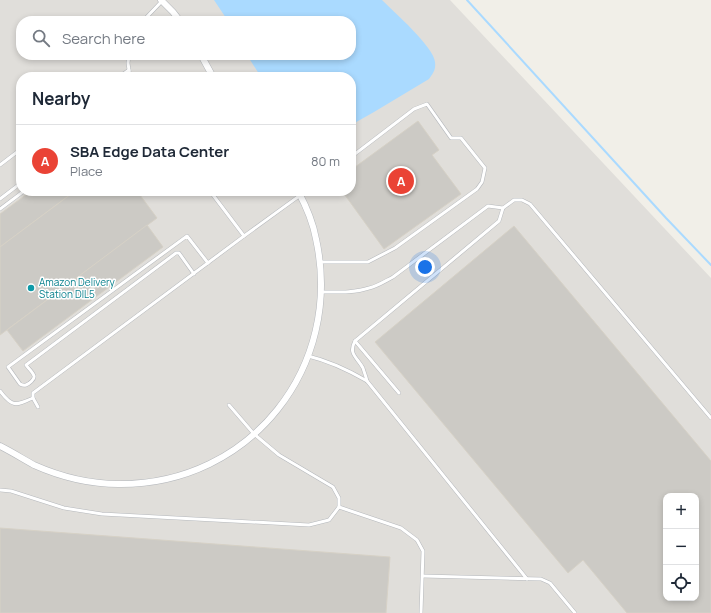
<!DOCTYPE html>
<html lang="en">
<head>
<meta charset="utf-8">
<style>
	:root { --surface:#fff; --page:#f2f2f3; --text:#1f2937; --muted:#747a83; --line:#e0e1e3; --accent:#ea4335 }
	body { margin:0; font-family:Manrope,sans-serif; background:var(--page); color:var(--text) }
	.controls { position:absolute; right:12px; bottom:12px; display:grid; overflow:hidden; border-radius:8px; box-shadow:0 2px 6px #0003 }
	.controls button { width:36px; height:36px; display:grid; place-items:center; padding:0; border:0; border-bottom:1px solid var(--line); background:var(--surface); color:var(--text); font:20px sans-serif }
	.you { position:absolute; left:425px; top:267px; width:14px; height:14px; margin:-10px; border:3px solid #fff; border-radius:50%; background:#1a73e8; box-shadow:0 0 0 6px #1a73e833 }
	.badge { display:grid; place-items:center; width:26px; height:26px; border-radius:50%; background:var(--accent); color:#fff; font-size:13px; font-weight:700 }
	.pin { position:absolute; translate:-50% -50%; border:2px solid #fff; box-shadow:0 1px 4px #0006 }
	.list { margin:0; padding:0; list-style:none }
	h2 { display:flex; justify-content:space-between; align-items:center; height:52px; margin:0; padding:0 16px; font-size:17px }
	h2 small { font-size:13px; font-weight:400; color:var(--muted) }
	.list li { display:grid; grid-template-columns:26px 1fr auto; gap:12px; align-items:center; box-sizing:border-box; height:72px; padding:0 16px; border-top:1px solid var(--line) }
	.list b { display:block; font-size:15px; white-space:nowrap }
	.list p { margin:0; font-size:13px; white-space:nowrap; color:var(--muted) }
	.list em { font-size:13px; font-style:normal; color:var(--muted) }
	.icon { flex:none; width:22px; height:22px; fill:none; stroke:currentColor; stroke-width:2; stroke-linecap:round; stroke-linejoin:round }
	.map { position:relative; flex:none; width:711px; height:613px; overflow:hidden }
	.search { position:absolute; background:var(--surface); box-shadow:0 2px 6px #0003; left:16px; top:16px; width:340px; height:44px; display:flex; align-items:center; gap:10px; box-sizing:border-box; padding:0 14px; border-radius:16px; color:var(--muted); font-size:15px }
	.panel { position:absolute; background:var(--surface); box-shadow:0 2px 6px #0003; left:16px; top:72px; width:340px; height:124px; border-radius:16px }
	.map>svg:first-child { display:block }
</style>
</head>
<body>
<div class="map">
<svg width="711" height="613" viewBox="0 0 711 613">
	<rect width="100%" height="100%" fill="#f1efe8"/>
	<path fill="#e0deda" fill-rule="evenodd" d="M 0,0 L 450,0 L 711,278 L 711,613 L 0,613 ZM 21,21 L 351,21 L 351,55 L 21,55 ZM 21,77 L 351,77 L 351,191 L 21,191 ZM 666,496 L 696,496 L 696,598 L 666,598 Z"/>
	<path fill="#aadaff" d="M 214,0 L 382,0 C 394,12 434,47 435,62 C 436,70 433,73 429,79 L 374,112 L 351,125 L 351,77 L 261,77 L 247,55 L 351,55 L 351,21 L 228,21 Z"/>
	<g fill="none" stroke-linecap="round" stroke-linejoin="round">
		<path stroke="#aadaff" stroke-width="2" d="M 467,0 L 666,218 L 711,265"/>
	</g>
	<g fill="#cccac5" stroke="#d6d1c6" fill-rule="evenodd">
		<path d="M 418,121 L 439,150 L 432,155 L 461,194 L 384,249 L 342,191 L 351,191 L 351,170 Z"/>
		<path d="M 31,191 L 75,191 L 0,247 L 0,214 Z"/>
		<path d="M 75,191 L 137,191 L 157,218 L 0,335 L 0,247 Z"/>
		<path d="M 147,225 L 163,247 L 23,351 L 7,330 Z"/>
		<path d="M 514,226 L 711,461 L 711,613 L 627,613 L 583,560 L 568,573 L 375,342 ZM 666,496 L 696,496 L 696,598 L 666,598 Z"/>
		<path d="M 0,528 L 390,557 L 386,613 L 0,613 Z"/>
	</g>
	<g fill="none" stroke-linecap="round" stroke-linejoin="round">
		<g stroke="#b5b8bc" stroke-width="4">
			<g id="lane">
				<path d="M 143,21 L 162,1"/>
				<path d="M 129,55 L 128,63 L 130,77"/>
				<path d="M 119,77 L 129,70"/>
				<path d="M 0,165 L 21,149"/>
				<path d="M 210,191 L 244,236 L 306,191"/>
				<path d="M 0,199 L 21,183"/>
				<path d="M 0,209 L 24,191"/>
				<path d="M 320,262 L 368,262 L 395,248 L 477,189 L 482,182 L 485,168 L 461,138 L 451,138 L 427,104 L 414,109 L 351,157"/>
				<path d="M 194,274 L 179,253 L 176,253 L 26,365 C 28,368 33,372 34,376 C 35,379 29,384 26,385 C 23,386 22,385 20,384 L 8,367 L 187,236 L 208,263"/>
				<path d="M 321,292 C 337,292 354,293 369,288 C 378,286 385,281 393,277 L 488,206 L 503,208 L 514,200 L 522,200 L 530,204 L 711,418"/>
				<path d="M 355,341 L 399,393"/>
				<path d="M 308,356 C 329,361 348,370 367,381 L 527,579"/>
				<path d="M 367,381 C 366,376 364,372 363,368 C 357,357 348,354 355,341 L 499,221 L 503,208"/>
				<path d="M 0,391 C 12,407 15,406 33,398"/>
				<path d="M 38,407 L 33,398 L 33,393 L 244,236"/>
				<path d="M 0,490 L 11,491 L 64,508 L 102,514 L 309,525 L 329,520 L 339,507 L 339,498 L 333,487 L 279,455 L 254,434 L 229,405"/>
				<path d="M 339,507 L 401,528 L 417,540 L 423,551 L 421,613"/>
				<path d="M 423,576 L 541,579 L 550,583 L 575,613"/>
			</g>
		</g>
		<g stroke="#b5b8bc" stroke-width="7">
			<g id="street">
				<path d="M 161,0 L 173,12 L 180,21"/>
				<path d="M 201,55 L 213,77"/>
				<path d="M 0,446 C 12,452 23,459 34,465 C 61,477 90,484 119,484 C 251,485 344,366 316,239 C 313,222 306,206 298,191"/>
			</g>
		</g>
		<use href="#lane" stroke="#fff" stroke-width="3"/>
		<use href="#street" stroke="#fff" stroke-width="6"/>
	</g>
	<circle fill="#0f9aa8" stroke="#fff" stroke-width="1.5" cx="31" cy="288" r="4"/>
	<g text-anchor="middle" stroke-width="3" stroke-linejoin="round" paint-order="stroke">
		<g font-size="10" fill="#0d838f" stroke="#fff" text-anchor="start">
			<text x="39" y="286">Amazon Delivery<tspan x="39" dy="12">Station DIL5</tspan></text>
		</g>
	</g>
</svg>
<div class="controls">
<button>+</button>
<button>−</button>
<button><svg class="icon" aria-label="locate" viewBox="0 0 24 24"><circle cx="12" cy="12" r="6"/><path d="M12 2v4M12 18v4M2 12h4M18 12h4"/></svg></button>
</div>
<div class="you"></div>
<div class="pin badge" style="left:401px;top:181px">A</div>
<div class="search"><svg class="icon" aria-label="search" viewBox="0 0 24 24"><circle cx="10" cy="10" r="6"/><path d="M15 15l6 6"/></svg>Search here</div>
<section class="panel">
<h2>Nearby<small></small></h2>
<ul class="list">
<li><span class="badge">A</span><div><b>SBA Edge Data Center</b><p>Place</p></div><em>80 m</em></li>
</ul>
</section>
</div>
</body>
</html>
